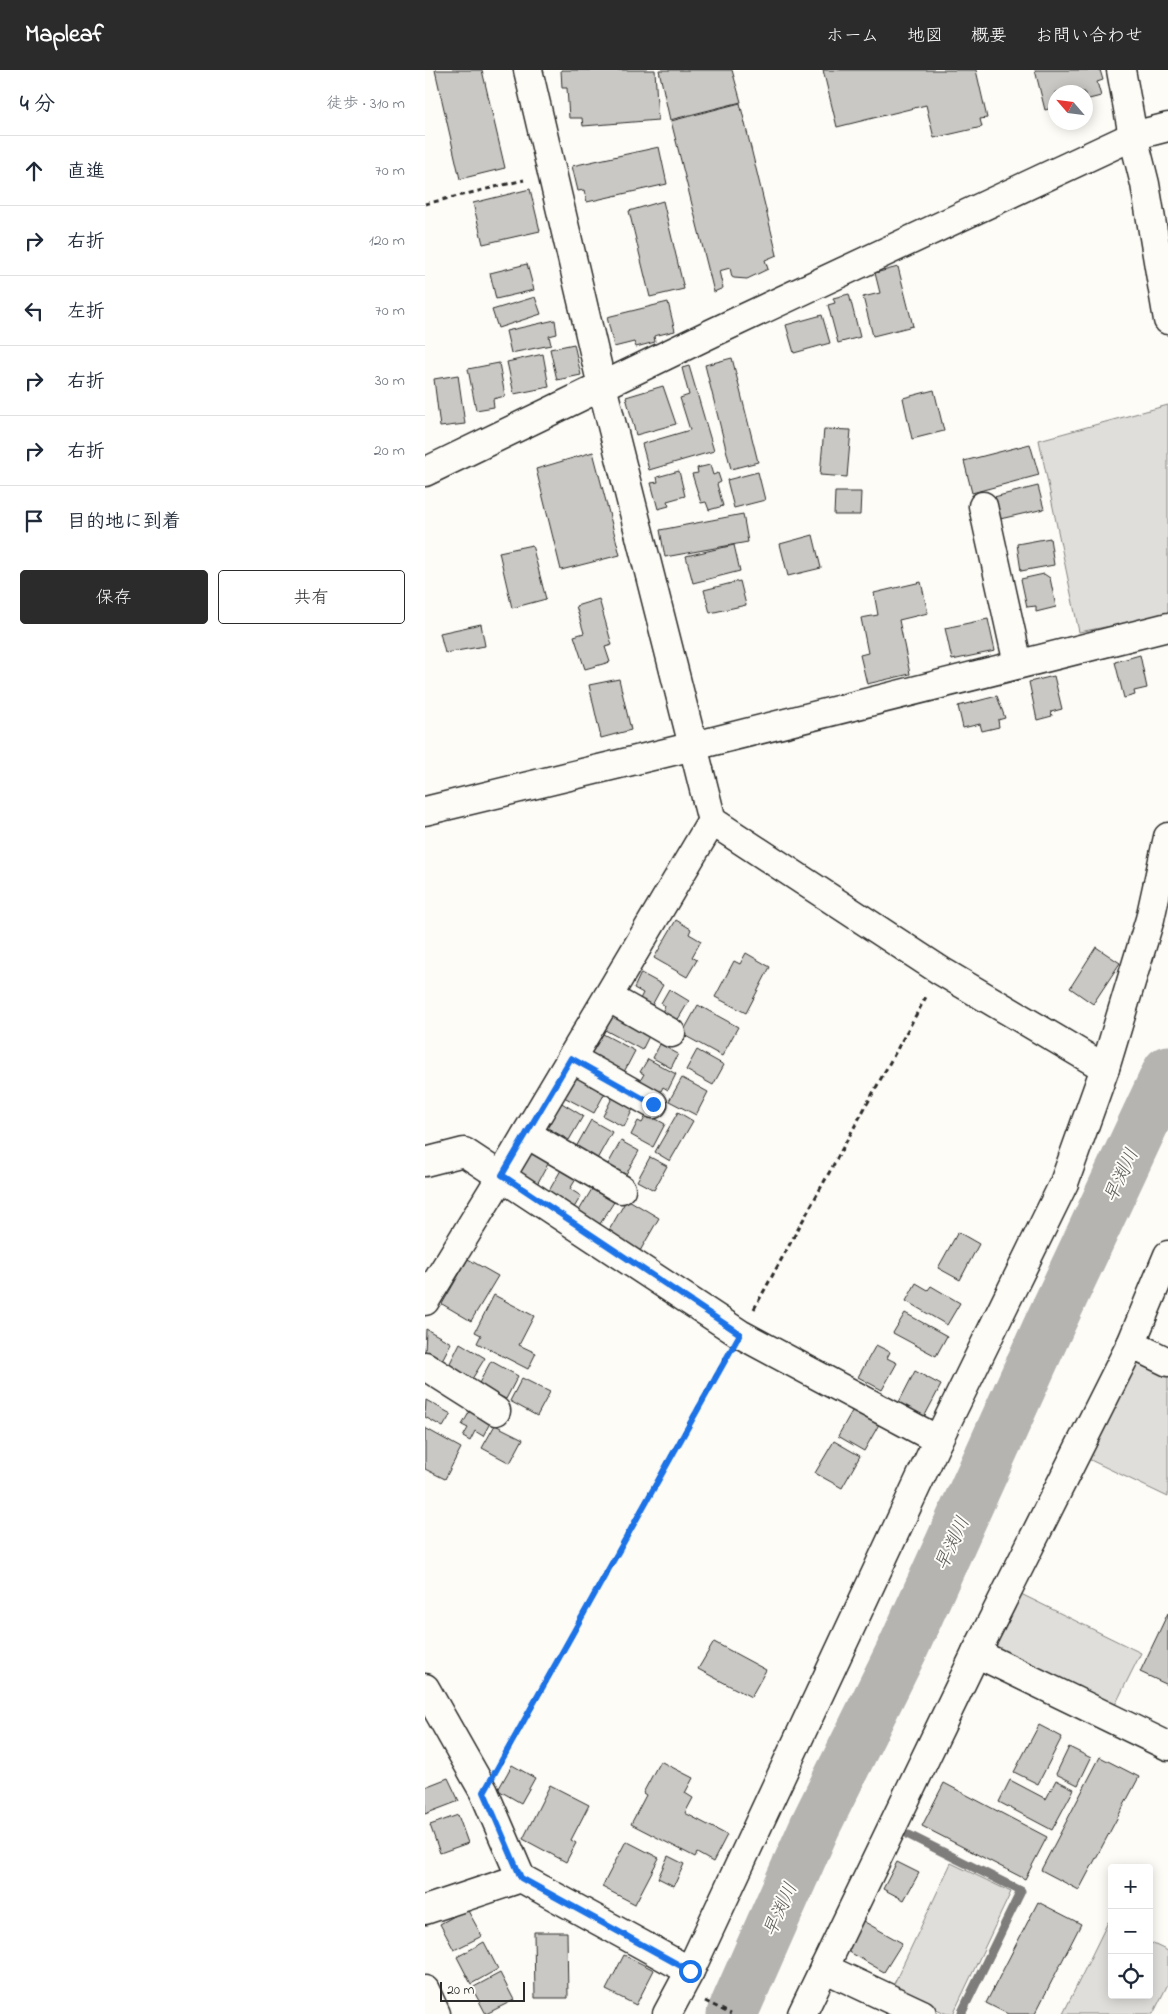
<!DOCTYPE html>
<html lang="ja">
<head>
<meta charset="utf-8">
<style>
	:root { --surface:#fff; --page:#f6f6f7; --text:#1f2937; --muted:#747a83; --line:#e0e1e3; --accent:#2b2b2b }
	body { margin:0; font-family:"Indie Flower","Klee One",sans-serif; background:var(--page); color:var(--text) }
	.controls { position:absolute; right:15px; bottom:15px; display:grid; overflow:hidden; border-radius:5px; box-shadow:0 2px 12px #0003 }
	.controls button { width:45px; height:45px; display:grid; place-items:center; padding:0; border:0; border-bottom:1px solid var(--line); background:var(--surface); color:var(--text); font:25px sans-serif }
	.compass { position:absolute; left:623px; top:15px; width:45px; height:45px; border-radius:50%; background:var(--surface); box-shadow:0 2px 12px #0003; rotate:298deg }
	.scale { position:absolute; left:15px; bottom:12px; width:85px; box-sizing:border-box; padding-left:5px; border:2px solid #2b2b2b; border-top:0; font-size:14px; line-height:18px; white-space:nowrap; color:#2b2b2b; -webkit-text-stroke:4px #fdfcf7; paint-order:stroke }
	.stop { position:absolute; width:15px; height:15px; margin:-11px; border:4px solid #1a73e8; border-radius:50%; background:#fff }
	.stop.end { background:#1a73e8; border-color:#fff; box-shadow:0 1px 5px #0008 }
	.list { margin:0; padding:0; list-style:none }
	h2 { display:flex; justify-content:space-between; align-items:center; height:65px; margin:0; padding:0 20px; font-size:21px }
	h2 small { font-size:16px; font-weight:400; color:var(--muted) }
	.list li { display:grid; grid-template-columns:32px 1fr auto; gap:15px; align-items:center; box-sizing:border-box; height:70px; padding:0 20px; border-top:1px solid var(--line) }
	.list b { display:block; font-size:19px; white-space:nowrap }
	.list em { font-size:16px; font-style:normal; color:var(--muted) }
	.actions { display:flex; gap:10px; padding:15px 20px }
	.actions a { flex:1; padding:11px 0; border:1px solid var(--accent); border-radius:5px; text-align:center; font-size:18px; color:var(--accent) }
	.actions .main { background:var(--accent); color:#fff }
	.icon { flex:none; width:28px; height:28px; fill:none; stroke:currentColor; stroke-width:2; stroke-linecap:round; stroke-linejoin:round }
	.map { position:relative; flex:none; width:743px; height:1944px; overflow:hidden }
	header { display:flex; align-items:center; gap:30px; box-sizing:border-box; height:70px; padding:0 25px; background:var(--accent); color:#fff }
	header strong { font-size:24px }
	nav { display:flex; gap:28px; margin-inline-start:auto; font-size:18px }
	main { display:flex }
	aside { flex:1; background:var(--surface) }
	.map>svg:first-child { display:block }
</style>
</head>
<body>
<header>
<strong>Mapleaf</strong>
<nav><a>ホーム</a><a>地図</a><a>概要</a><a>お問い合わせ</a></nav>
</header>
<main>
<aside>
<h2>4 分<small>徒歩 · 310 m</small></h2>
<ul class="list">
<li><svg class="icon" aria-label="ahead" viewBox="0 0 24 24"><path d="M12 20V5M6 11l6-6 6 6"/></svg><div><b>直進</b></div><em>70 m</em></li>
<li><svg class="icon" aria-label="right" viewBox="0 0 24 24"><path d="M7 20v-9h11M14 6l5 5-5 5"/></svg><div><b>右折</b></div><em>120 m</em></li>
<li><svg class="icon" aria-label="left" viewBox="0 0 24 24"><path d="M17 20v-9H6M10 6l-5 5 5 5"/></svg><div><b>左折</b></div><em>70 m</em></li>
<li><svg class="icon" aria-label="right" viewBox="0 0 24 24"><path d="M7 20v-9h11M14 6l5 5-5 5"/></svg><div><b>右折</b></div><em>30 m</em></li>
<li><svg class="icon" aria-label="right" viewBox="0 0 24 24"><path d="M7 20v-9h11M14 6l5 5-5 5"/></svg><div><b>右折</b></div><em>20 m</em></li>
<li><svg class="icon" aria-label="arrive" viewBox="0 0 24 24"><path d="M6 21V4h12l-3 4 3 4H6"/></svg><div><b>目的地に到着</b></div></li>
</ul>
<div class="actions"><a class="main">保存</a><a>共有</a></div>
</aside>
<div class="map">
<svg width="743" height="1944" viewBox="0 0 743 1944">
	<rect width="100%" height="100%" fill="#fdfcf7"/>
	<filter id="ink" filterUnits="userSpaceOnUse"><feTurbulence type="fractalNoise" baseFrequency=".02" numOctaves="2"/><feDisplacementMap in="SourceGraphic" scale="10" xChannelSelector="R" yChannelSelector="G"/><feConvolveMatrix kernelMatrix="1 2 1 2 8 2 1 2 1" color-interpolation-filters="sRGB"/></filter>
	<g filter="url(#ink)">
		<g fill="#dfdeda" stroke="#858482">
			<path d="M 743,335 L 743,545 L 654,562 L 614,370 Z"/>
			<path d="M 707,1283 L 743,1300 L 743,1427 L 657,1386 Z"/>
			<path d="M 592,1522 L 716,1583 L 686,1643 L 563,1582 Z"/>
			<path d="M 526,1793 L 586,1822 L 528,1944 L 522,1944 L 467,1918 Z"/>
			<path d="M 683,1852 L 687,1853 L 687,1925 L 724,1925 L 724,1872 L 743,1881 L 743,1914 L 728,1944 L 638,1944 Z"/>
		</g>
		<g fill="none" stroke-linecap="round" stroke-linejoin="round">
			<path stroke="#7e7d7b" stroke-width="9" d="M 484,1765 L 596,1821 L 537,1942"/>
			<path stroke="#b5b4b1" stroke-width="51" d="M 307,1944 L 390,1756 L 479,1576 L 625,1253 L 743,1001"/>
		</g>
		<g fill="#c9c8c4" stroke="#2b2b2b">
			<path d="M 10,0 L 57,0 L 80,98 L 35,109 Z"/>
			<path d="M 136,0 L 230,0 L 233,50 L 158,56 L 157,48 L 144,48 L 142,18 L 137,18 Z"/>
			<path d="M 234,0 L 307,0 L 316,32 L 245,50 Z"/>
			<path d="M 398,0 L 551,0 L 562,48 L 555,49 L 557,57 L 509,68 L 501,35 L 412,57 Z"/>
			<path d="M 610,0 L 675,0 L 678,10 L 672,12 L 676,26 L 660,30 L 660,22 L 630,22 L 630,37 L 620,40 Z"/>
			<path d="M 315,33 L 352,185 L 340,190 L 343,199 L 322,209 L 309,208 L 307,207 L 305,198 L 294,201 L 298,218 L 289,222 L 246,51 Z"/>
			<path d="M 234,77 L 242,114 L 162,132 L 159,120 L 153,121 L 147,96 Z"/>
			<path d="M 105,119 L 115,161 L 58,174 L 48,133 Z"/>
			<path d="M 238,131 L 259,219 L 225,227 L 204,141 Z"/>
			<path d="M 102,194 L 109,220 L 71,229 L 65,203 Z"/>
			<path d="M 473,197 L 488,256 L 448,266 L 438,227 L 455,223 L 450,203 Z"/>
			<path d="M 424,224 L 435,267 L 413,273 L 403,235 L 410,233 L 408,228 Z"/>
			<path d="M 110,227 L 116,244 L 73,258 L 67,240 Z"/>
			<path d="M 243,232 L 250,261 L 229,266 L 230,272 L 211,277 L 209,272 L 189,277 L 182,247 Z"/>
			<path d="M 397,245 L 405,273 L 369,283 L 361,255 Z"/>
			<path d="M 130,250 L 132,264 L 124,266 L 126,275 L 86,283 L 81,261 Z"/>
			<path d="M 149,274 L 156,305 L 132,310 L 125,279 Z"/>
			<path d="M 118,284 L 124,317 L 89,324 L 82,292 Z"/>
			<path d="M 307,288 L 333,392 L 306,399 L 280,295 Z"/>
			<path d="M 74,293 L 80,326 L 68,329 L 69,337 L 51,340 L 43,299 Z"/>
			<path d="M 264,296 L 289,381 L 224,400 L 217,374 L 265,360 L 255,328 L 264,325 L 257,298 Z"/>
			<path d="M 33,305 L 40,354 L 15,357 L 9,309 Z"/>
			<path d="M 238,316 L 251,354 L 211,365 L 201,327 Z"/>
			<path d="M 509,320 L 519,361 L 487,369 L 478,328 Z"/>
			<path d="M 399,359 L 426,360 L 422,407 L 395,405 Z"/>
			<path d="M 605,374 L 614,405 L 547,423 L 539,391 Z"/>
			<path d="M 168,382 L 195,485 L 136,500 L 111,399 Z"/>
			<path d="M 285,395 L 288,405 L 293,403 L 296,412 L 292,414 L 298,436 L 284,440 L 281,432 L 276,433 L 267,404 L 273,403 L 272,398 Z"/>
			<path d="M 254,401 L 260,426 L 242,431 L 244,436 L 233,439 L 226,413 L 233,412 L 232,407 Z"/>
			<path d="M 333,402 L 340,430 L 309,438 L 302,410 Z"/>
			<path d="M 613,416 L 619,439 L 575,449 L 569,427 Z"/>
			<path d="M 410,422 L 436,422 L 435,445 L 409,445 Z"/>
			<path d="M 318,444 L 323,472 L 240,487 L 235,460 Z"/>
			<path d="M 388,465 L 396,498 L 363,506 L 355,474 Z"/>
			<path d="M 625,468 L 629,495 L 596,501 L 592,474 Z"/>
			<path d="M 107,475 L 121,529 L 87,538 L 74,482 Z"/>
			<path d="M 309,475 L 315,501 L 268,513 L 261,486 Z"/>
			<path d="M 619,504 L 625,508 L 631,537 L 611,542 L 611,536 L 602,537 L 596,509 Z"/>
			<path d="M 315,511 L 321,535 L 285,543 L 279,520 Z"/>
			<path d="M 496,512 L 503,543 L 474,550 L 485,604 L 442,614 L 435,585 L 443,583 L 436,548 L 453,545 L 449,523 Z"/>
			<path d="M 174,529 L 187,575 L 180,577 L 185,592 L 160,599 L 149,566 L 159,563 L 151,536 Z"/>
			<path d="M 563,549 L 570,581 L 527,590 L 520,558 Z"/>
			<path d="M 56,554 L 60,576 L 20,583 L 15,563 Z"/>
			<path d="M 715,585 L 722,618 L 709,621 L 710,625 L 699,628 L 690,592 Z"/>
			<path d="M 629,606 L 637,639 L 626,642 L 627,646 L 612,650 L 604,612 Z"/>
			<path d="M 194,609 L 206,660 L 176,668 L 164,615 Z"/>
			<path d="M 572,626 L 580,648 L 573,650 L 574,657 L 557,661 L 555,654 L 538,658 L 533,636 Z"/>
			<path d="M 251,850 L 266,859 L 264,864 L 276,871 L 267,887 L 272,890 L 262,907 L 229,888 Z"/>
			<path d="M 671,877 L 695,893 L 668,934 L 645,918 Z"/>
			<path d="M 321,883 L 345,897 L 321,943 L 290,927 L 309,891 L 315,894 Z"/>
			<path d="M 216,903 L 238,915 L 226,937 L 214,931 L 218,923 L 209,918 Z"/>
			<path d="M 244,919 L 264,931 L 252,951 L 237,942 L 240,936 L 236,933 Z"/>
			<path d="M 273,935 L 313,957 L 297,986 L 257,964 Z"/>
			<path d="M 190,943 L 226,962 L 217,980 L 180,960 Z"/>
			<path d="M 178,964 L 210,981 L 199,1002 L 166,984 Z"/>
			<path d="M 235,974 L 253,984 L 246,998 L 228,988 Z"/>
			<path d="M 272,980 L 299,995 L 288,1015 L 261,1000 Z"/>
			<path d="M 223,989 L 251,1004 L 243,1020 L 238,1017 L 235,1023 L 215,1011 L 219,1004 L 215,1002 Z"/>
			<path d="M 151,1005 L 181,1021 L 169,1043 L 139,1027 Z"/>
			<path d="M 257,1008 L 283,1022 L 271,1045 L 244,1031 Z"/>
			<path d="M 187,1028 L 208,1039 L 199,1057 L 178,1046 Z"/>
			<path d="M 135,1032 L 158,1046 L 144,1070 L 121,1057 Z"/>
			<path d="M 253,1042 L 268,1051 L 245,1091 L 230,1082 Z"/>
			<path d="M 222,1044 L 240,1054 L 228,1077 L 206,1065 L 213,1051 L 217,1053 Z"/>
			<path d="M 166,1050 L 187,1062 L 172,1089 L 151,1077 Z"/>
			<path d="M 196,1071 L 214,1081 L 200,1106 L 182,1096 Z"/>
			<path d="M 104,1081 L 124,1092 L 110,1118 L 90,1107 Z"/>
			<path d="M 225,1087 L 242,1096 L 229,1120 L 212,1111 Z"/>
			<path d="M 136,1100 L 151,1109 L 145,1119 L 156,1126 L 147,1141 L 121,1126 Z"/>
			<path d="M 167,1119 L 189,1132 L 173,1157 L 152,1144 Z"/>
			<path d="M 202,1129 L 234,1148 L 215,1181 L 183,1162 Z"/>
			<path d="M 533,1162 L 554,1174 L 535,1210 L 513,1198 Z"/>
			<path d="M 43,1189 L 73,1206 L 46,1251 L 17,1234 Z"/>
			<path d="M 491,1213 L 503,1220 L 506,1216 L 535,1233 L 522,1255 L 481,1231 Z"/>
			<path d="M 69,1225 L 109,1246 L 94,1275 L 111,1283 L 103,1299 L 52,1273 L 56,1265 L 50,1262 Z"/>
			<path d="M 480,1243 L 522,1266 L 511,1286 L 468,1263 Z"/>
			<path d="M 1,1259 L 26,1273 L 16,1292 L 0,1283 Z"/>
			<path d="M 35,1273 L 60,1288 L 47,1309 L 23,1297 Z"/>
			<path d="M 451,1275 L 465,1282 L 462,1288 L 472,1293 L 457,1320 L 433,1307 Z"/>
			<path d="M 66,1291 L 93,1306 L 81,1329 L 53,1315 Z"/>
			<path d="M 490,1301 L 516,1315 L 497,1351 L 471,1338 Z"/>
			<path d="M 97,1308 L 125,1322 L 112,1346 L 85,1331 Z"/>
			<path d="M 1,1330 L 26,1344 L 18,1357 L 0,1347 Z"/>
			<path d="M 431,1334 L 457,1349 L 439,1381 L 413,1366 Z"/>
			<path d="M 45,1341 L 65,1353 L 58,1366 L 50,1361 L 45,1371 L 38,1367 L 43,1358 L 37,1355 Z"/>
			<path d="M 70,1355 L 98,1369 L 85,1393 L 57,1378 Z"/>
			<path d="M 0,1358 L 36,1378 L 20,1409 L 0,1399 Z"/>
			<path d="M 409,1371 L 435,1386 L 417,1418 L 390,1403 Z"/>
			<path d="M 743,1543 L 743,1615 L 715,1602 Z"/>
			<path d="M 289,1572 L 341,1600 L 326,1627 L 273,1599 Z"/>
			<path d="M 614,1655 L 637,1667 L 613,1714 L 589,1702 Z"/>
			<path d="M 644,1677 L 666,1688 L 653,1715 L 631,1704 Z"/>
			<path d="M 675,1687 L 714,1707 L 654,1820 L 616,1800 Z"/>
			<path d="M 235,1691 L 268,1708 L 260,1723 L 268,1728 L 260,1743 L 302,1765 L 288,1792 L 272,1783 L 270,1787 L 206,1754 L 221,1725 L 218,1723 Z"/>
			<path d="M 87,1695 L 110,1708 L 96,1733 L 73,1720 Z"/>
			<path d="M 23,1708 L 34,1731 L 0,1744 L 0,1717 Z"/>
			<path d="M 585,1710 L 621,1729 L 631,1710 L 649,1719 L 627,1760 L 574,1732 Z"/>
			<path d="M 519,1713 L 622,1767 L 600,1809 L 497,1756 Z"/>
			<path d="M 125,1715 L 164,1735 L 146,1770 L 151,1773 L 141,1792 L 98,1769 Z"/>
			<path d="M 33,1745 L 43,1773 L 15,1783 L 5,1755 Z"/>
			<path d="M 201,1771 L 234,1788 L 210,1834 L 177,1817 Z"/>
			<path d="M 243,1786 L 259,1794 L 249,1816 L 233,1808 Z"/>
			<path d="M 472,1792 L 494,1803 L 479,1830 L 458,1819 Z"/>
			<path d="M 613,1832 L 656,1854 L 610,1944 L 583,1944 L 561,1933 Z"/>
			<path d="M 42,1839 L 57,1866 L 29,1880 L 15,1854 Z"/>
			<path d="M 438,1851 L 477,1873 L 459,1902 L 421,1880 Z"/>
			<path d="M 109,1862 L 142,1862 L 143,1928 L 110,1928 Z"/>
			<path d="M 59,1872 L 73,1899 L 46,1914 L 32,1887 Z"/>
			<path d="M 199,1885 L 229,1900 L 211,1935 L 181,1920 Z"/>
			<path d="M 75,1903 L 89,1930 L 61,1944 L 47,1918 Z"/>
		</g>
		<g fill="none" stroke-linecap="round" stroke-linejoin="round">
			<g stroke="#2b2b2b" stroke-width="31">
				<g id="minor">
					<path d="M 103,0 L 177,316 L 287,751 L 516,901 L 680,998"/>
					<path d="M 696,0 L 708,66 L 720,114 L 743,250"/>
					<path d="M 0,402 L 285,264 L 708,66 L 743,57"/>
					<path d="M 558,436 L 593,594"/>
					<path d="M 0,741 L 269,676 L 743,557"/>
					<path d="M 183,927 L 246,963"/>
					<path d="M 146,988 L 228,1034"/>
					<path d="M 102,1064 L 196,1119"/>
					<path d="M 0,1092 L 39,1082 L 315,1264 L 513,1370"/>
					<path d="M 743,1185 L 706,1274 L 743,1292"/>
					<path d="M 0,1231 L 77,1105 L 287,751"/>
					<path d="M 0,1296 L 71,1341"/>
					<path d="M 551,1583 L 743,1676"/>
					<path d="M 0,1618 L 59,1722 L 96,1808 L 265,1901"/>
					<path d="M 0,1840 L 96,1808"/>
					<path d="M 399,1898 L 497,1944"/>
					<path d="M 242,1944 L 265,1901 L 513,1370 L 639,1113 L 680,998 L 725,849 L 743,767"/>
					<path d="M 377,1944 L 551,1583 L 706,1274"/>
				</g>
			</g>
			<g stroke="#2b2b2b" stroke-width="31">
				<path id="major" d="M 0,1920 L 11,1944"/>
			</g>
			<g stroke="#2b2b2b" stroke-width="3" stroke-dasharray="5 4" stroke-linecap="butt">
				<path d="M 0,134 L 99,110"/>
				<path d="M 329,1239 L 502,925"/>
				<path d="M 75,1694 L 301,1288"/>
				<path d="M 280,1931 L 306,1944"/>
			</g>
			<use href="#minor" stroke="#fdfcf7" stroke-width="28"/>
			<use href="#major" stroke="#fdfcf7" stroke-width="28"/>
		</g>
	</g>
	<g fill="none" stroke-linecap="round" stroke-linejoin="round" filter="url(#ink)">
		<path stroke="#1a73e8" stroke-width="6" d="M 228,1034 L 146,988 L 77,1105 L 315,1264 L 59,1722 L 96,1808 L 265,1901"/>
	</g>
	<g text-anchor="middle" stroke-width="4" stroke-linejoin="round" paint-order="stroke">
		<g font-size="19" font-style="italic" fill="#5b5b5a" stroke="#fdfcf7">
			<text transform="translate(695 1105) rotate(-65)" y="7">早渕川</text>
			<text transform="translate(526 1473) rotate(-65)" y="7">早渕川</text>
			<text transform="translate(354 1839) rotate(-66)" y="7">早渕川</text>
		</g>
	</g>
</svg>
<div class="controls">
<button>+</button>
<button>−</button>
<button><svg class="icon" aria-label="locate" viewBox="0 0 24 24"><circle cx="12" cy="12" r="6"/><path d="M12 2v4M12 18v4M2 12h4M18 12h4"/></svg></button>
</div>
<svg class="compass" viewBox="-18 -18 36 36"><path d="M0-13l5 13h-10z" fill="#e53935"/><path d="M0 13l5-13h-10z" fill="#747a83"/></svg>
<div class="scale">20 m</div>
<div class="stop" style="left:265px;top:1901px"></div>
<div class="stop end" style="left:228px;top:1034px"></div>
</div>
</main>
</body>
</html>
